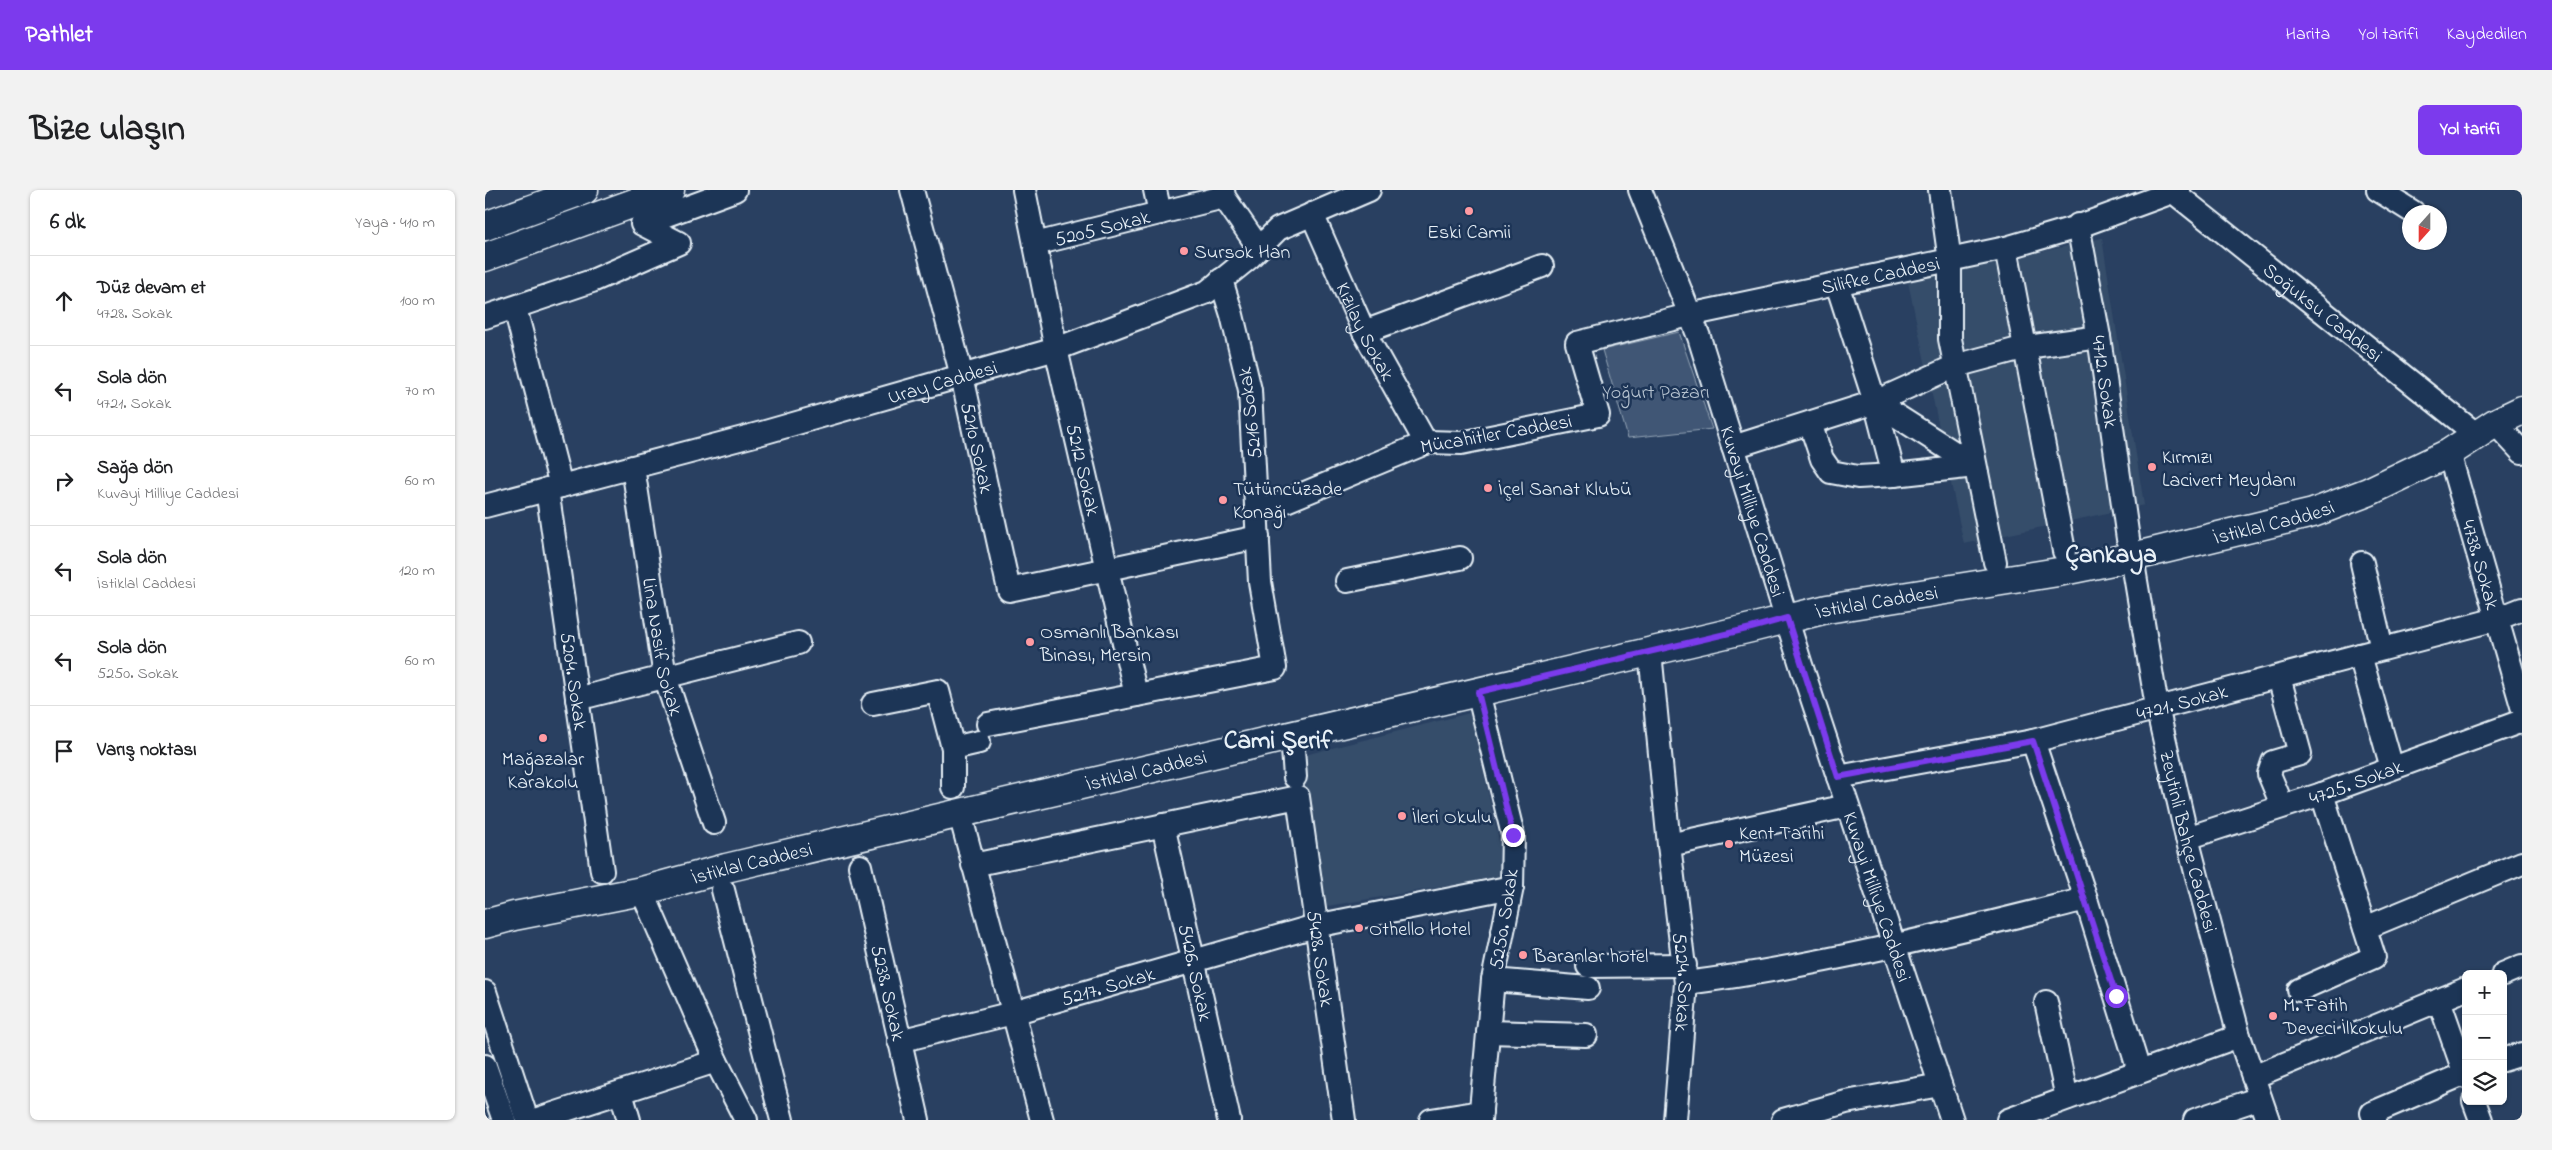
<!DOCTYPE html>
<html lang="tr">
<head>
<meta charset="utf-8">
<style>
	:root { --surface:#fff; --page:#f2f2f2; --text:#202124; --muted:#757577; --line:#e0e0e0; --accent:#7c3aed }
	body { margin:0; font-family:"Indie Flower",sans-serif; background:var(--page); color:var(--text) }
	.controls { position:absolute; right:15px; bottom:15px; display:grid; overflow:hidden; border-radius:8px; box-shadow:0 1px 4px #0004 }
	.controls button { width:45px; height:45px; display:grid; place-items:center; padding:0; border:0; border-bottom:1px solid var(--line); background:var(--surface); color:var(--text); font:25px sans-serif }
	.compass { position:absolute; left:1917px; top:15px; width:45px; height:45px; border-radius:50%; background:var(--surface); box-shadow:0 1px 4px #0004; rotate:201deg }
	.stop { position:absolute; width:15px; height:15px; margin:-11px; border:4px solid #7c3aed; border-radius:50%; background:#fff }
	.stop.end { background:#7c3aed; border-color:#fff; box-shadow:0 1px 5px #0008 }
	.list { margin:0; padding:0; list-style:none }
	h2 { display:flex; justify-content:space-between; align-items:center; height:65px; margin:0; padding:0 20px; font-size:21px }
	h2 small { font-size:16px; font-weight:400; color:var(--muted) }
	.list li { display:grid; grid-template-columns:32px 1fr auto; gap:15px; align-items:center; box-sizing:border-box; height:90px; padding:0 20px; border-top:1px solid var(--line) }
	.list b { display:block; font-size:19px; white-space:nowrap }
	.list p { margin:0; font-size:16px; white-space:nowrap; color:var(--muted) }
	.list em { font-size:16px; font-style:normal; color:var(--muted) }
	.icon { flex:none; width:28px; height:28px; fill:none; stroke:currentColor; stroke-width:2; stroke-linecap:round; stroke-linejoin:round }
	.map { position:relative; flex:none; width:2037px; height:930px; overflow:hidden; border-radius:8px }
	header { display:flex; align-items:center; gap:30px; box-sizing:border-box; height:70px; padding:0 25px; background:var(--accent); color:#fff }
	header strong { font-size:24px }
	nav { display:flex; gap:28px; margin-inline-start:auto; font-size:18px }
	.intro { display:flex; align-items:center; justify-content:space-between; box-sizing:border-box; height:120px; padding:0 30px }
	h1 { margin:0; font-size:35px }
	.button { padding:12px 22px; border-radius:8px; background:var(--accent); color:#fff; font-size:18px; font-weight:700 }
	main { display:flex; gap:30px; padding:0 30px }
	aside { flex:1; background:var(--surface); border-radius:8px; box-shadow:0 1px 4px #0004 }
	.map>svg:first-child { display:block }
</style>
</head>
<body>
<header>
<strong>Pathlet</strong>
<nav><a>Harita</a><a>Yol tarifi</a><a>Kaydedilen</a></nav>
</header>
<div class="intro"><h1>Bize ulaşın</h1><a class="button">Yol tarifi</a></div>
<main>
<aside>
<h2>6 dk<small>Yaya · 410 m</small></h2>
<ul class="list">
<li><svg class="icon" aria-label="ahead" viewBox="0 0 24 24"><path d="M12 20V5M6 11l6-6 6 6"/></svg><div><b>Düz devam et</b><p>4728. Sokak</p></div><em>100 m</em></li>
<li><svg class="icon" aria-label="left" viewBox="0 0 24 24"><path d="M17 20v-9H6M10 6l-5 5 5 5"/></svg><div><b>Sola dön</b><p>4721. Sokak</p></div><em>70 m</em></li>
<li><svg class="icon" aria-label="right" viewBox="0 0 24 24"><path d="M7 20v-9h11M14 6l5 5-5 5"/></svg><div><b>Sağa dön</b><p>Kuvayi Milliye Caddesi</p></div><em>60 m</em></li>
<li><svg class="icon" aria-label="left" viewBox="0 0 24 24"><path d="M17 20v-9H6M10 6l-5 5 5 5"/></svg><div><b>Sola dön</b><p>İstiklal Caddesi</p></div><em>120 m</em></li>
<li><svg class="icon" aria-label="left" viewBox="0 0 24 24"><path d="M17 20v-9H6M10 6l-5 5 5 5"/></svg><div><b>Sola dön</b><p>5250. Sokak</p></div><em>60 m</em></li>
<li><svg class="icon" aria-label="arrive" viewBox="0 0 24 24"><path d="M6 21V4h12l-3 4 3 4H6"/></svg><div><b>Varış noktası</b></div></li>
</ul>
</aside>
<div class="map">
<svg width="2037" height="930" viewBox="0 0 2037 930">
	<rect width="100%" height="100%" fill="#294061"/>
	<filter id="ink" filterUnits="userSpaceOnUse"><feTurbulence type="fractalNoise" baseFrequency=".02" numOctaves="2"/><feDisplacementMap in="SourceGraphic" scale="10" xChannelSelector="R" yChannelSelector="G"/><feConvolveMatrix kernelMatrix="1 2 1 2 8 2 1 2 1" color-interpolation-filters="sRGB"/></filter>
	<g filter="url(#ink)">
		<g fill="#364d6b">
			<path d="M 1617,48 L 1659,315 L 1479,354 L 1423,92 Z"/>
			<path d="M 985,523 L 1022,686 L 842,716 L 816,566 Z"/>
		</g>
		<path fill="#415774" stroke="#94a4b6" d="M 1194,142 L 1227,239 L 1143,248 L 1117,160 Z"/>
		<g fill="none" stroke-linecap="round" stroke-linejoin="round">
			<g stroke="#e8f1f8" stroke-width="26">
				<g id="minor">
					<path id="s1" d="M 427,0 L 477,186 L 524,400 L 773,347"/>
					<path id="s2" d="M 539,0 L 571,159 L 651,505"/>
					<path d="M 670,0 L 675,23"/>
					<path d="M 738,0 L 739,7 L 774,58"/>
					<path id="s3" d="M 1155,0 L 1214,147 L 1316,475 L 1467,930"/>
					<path d="M 1455,0 L 1465,71 L 1465,149 L 1510,372"/>
					<path id="s4" d="M 1686,0 L 1992,245"/>
					<path d="M 1893,0 L 1928,22"/>
					<path id="s5" d="M 827,24 L 879,142 L 941,253"/>
					<path id="s6" d="M 1593,35 L 1614,147 L 1643,349"/>
					<path id="s7" d="M 550,54 L 739,7"/>
					<path d="M 1521,58 L 1579,361"/>
					<path d="M 30,118 L 76,296"/>
					<path d="M 0,127 L 107,91 L 194,53 L 157,34 L 250,0"/>
					<path d="M 879,142 L 1057,76"/>
					<path d="M 1390,212 L 1470,176 L 1541,157 L 1614,147"/>
					<path d="M 1390,212 L 1409,285 L 1490,276"/>
					<path d="M 1390,212 L 1490,276"/>
					<path d="M 1325,233 L 1337,269 L 1346,282 L 1373,287 L 1409,285"/>
					<path d="M 2010,233 L 2037,262"/>
					<path d="M 1248,257 L 1390,212 L 1352,94"/>
					<path id="s8" d="M 1964,263 L 2037,516"/>
					<path id="s9" d="M 148,277 L 180,487 L 229,633"/>
					<path id="s10" d="M 62,299 L 117,681"/>
					<path id="s11" d="M 0,316 L 277,243 L 571,159 L 722,102 L 764,68 L 793,39 L 884,0"/>
					<path id="s12" d="M 772,323 L 943,252 L 976,253 L 1113,225 L 1092,153 L 1204,125 L 1521,58 L 1589,38 L 1693,0"/>
					<path id="s13" d="M 1647,367 L 1672,517 L 1702,648 L 1754,846 L 1783,930"/>
					<path d="M 1877,373 L 1897,459"/>
					<path d="M 862,391 L 975,368"/>
					<path id="s14" d="M 1165,462 L 1184,655 L 1201,793 L 1190,930"/>
					<path d="M 1875,465 L 1907,578"/>
					<path d="M 1794,487 L 1815,564 L 1788,572 L 1784,584 L 1797,615"/>
					<path d="M 993,502 L 1028,645 L 1027,697 L 1008,790 L 995,930"/>
					<path d="M 92,509 L 313,453"/>
					<path d="M 388,514 L 453,501 L 468,558 L 494,552"/>
					<path d="M 503,534 L 790,478 L 775,392 L 765,200 L 747,125 L 736,90"/>
					<path d="M 807,545 L 810,587"/>
					<path d="M 1548,551 L 1601,709 L 1654,881"/>
					<path d="M 468,558 L 468,597"/>
					<path id="s15" d="M 1353,587 L 1548,551 L 2012,429 L 2037,419"/>
					<path d="M 475,624 L 557,930"/>
					<path id="s16" d="M 678,635 L 744,930"/>
					<path id="s17" d="M 1702,648 L 1837,604 L 2037,531"/>
					<path d="M 1184,655 L 1362,616"/>
					<path id="s18" d="M 488,675 L 813,607 L 859,930"/>
					<path id="s19" d="M 375,676 L 433,930"/>
					<path d="M 238,700 L 297,930"/>
					<path d="M 157,701 L 231,871 L 261,930"/>
					<path d="M 1880,738 L 2037,673"/>
					<path d="M 1103,776 L 1200,775"/>
					<path d="M 2018,784 L 2037,776"/>
					<path d="M 1008,790 L 1103,798"/>
					<path d="M 1201,793 C 1337,776 1469,742 1601,709"/>
					<path d="M 1814,800 L 1889,767 L 1837,604"/>
					<path d="M 0,802 L 42,930"/>
					<path d="M 1954,810 L 1981,887"/>
					<path d="M 1561,812 L 1582,908"/>
					<path d="M 1003,842 L 1101,845"/>
					<path id="s20" d="M 414,851 L 528,823 L 830,736 L 1027,697"/>
					<path d="M 2018,870 L 2037,864"/>
					<path d="M 0,876 L 19,930"/>
					<path d="M 1768,887 L 1981,799"/>
					<path d="M 136,903 L 144,930"/>
					<path d="M 1989,911 L 1996,930"/>
					<path d="M 50,930 L 231,871"/>
					<path d="M 946,930 L 996,922"/>
					<path d="M 1298,930 L 1361,912 L 1455,895"/>
					<path d="M 1523,930 L 1754,846"/>
					<path d="M 1710,930 L 1775,908"/>
					<path d="M 1890,930 L 1887,923 L 1981,883"/>
				</g>
			</g>
			<g stroke="#e8f1f8" stroke-width="31">
				<g id="major">
					<path d="M 0,36 L 99,0"/>
					<path d="M 0,67 L 185,0"/>
					<path id="s21" d="M 0,734 L 29,726 L 157,701 L 241,678 L 1266,438 L 1342,419 L 1573,382 L 1647,367 L 1828,323 L 1883,302 L 1964,263 L 2010,233 L 2037,220"/>
				</g>
			</g>
			<use href="#minor" stroke="#1d3557" stroke-width="22"/>
			<use href="#major" stroke="#1d3557" stroke-width="28"/>
		</g>
	</g>
	<g fill="none" stroke-linecap="round" stroke-linejoin="round" filter="url(#ink)">
		<path stroke="#7c3aed" stroke-width="6" d="M 1028,645 L 993,502 L 1266,438 L 1302,428 L 1353,587 L 1548,551 L 1631,806"/>
	</g>
	<g fill="#ff9aa2" stroke="#1d3557" stroke-width="2">
		<circle cx="984" cy="21" r="5"/>
		<circle cx="699" cy="61" r="5"/>
		<circle cx="1667" cy="277" r="5"/>
		<circle cx="1003" cy="298" r="5"/>
		<circle cx="738" cy="310" r="5"/>
		<circle cx="545" cy="452" r="5"/>
		<circle cx="58" cy="548" r="5"/>
		<circle cx="917" cy="626" r="5"/>
		<circle cx="1244" cy="654" r="5"/>
		<circle cx="874" cy="738" r="5"/>
		<circle cx="1038" cy="765" r="5"/>
		<circle cx="1788" cy="826" r="5"/>
	</g>
	<g text-anchor="middle" stroke-width="5" stroke-linejoin="round" paint-order="stroke">
		<g font-size="20" fill="#e8f1f8" stroke="#1d3557">
			<text dy="7" stroke="none"><textPath href="#s7" startOffset="69">5205 Sokak</textPath></text>
			<text dy="7" stroke="none"><textPath href="#s12" startOffset="744">Silifke Caddesi</textPath></text>
			<text dy="7" stroke="none"><textPath href="#s4" startOffset="195">Soğuksu Caddesi</textPath></text>
			<text dy="7" stroke="none"><textPath href="#s5" startOffset="129">Kızılay Sokak</textPath></text>
			<text dy="7" stroke="none"><textPath href="#s11" startOffset="474">Uray Caddesi</textPath></text>
			<text dy="7" stroke="none"><textPath href="#s6" startOffset="159">4712. Sokak</textPath></text>
			<text transform="translate(764 223) rotate(-97)" y="7">5216 Sokak</text>
			<text transform="translate(1011 243) rotate(-10)" y="7">Mücahitler Caddesi</text>
			<text dy="7" stroke="none"><textPath href="#s1" startOffset="266">5210 Sokak</textPath></text>
			<text dy="7" stroke="none"><textPath href="#s2" startOffset="286">5212 Sokak</textPath></text>
			<text dy="7" stroke="none"><textPath href="#s3" startOffset="341">Kuvayi Milliye Caddesi</textPath></text>
			<text dy="7" stroke="none"><textPath href="#s21" startOffset="1834">İstiklal Caddesi</textPath></text>
			<text dy="7" stroke="none"><textPath href="#s8" startOffset="116">4738. Sokak</textPath></text>
			<text dy="7" stroke="none"><textPath href="#s21" startOffset="1429">İstiklal Caddesi</textPath></text>
			<text dy="7" stroke="none"><textPath href="#s9" startOffset="182">Lina Nasif Sokak</textPath></text>
			<text dy="7" stroke="none"><textPath href="#s10" startOffset="194">5204. Sokak</textPath></text>
			<text dy="7" stroke="none"><textPath href="#s15" startOffset="352">4721. Sokak</textPath></text>
			<text dy="7" stroke="none"><textPath href="#s21" startOffset="679">İstiklal Caddesi</textPath></text>
			<text dy="7" stroke="none"><textPath href="#s17" startOffset="178">4725. Sokak</textPath></text>
			<text dy="7" stroke="none"><textPath href="#s13" startOffset="290">Zeytinli Bahçe Caddesi</textPath></text>
			<text dy="7" stroke="none"><textPath href="#s21" startOffset="274">İstiklal Caddesi</textPath></text>
			<text dy="7" stroke="none"><textPath href="#s3" startOffset="746">Kuvayi Milliye Caddesi</textPath></text>
			<text transform="translate(1018 729) rotate(-81)" y="7">5250. Sokak</text>
			<text dy="7" stroke="none"><textPath href="#s18" startOffset="495">5428. Sokak</textPath></text>
			<text dy="7" stroke="none"><textPath href="#s16" startOffset="151">5426. Sokak</textPath></text>
			<text dy="7" stroke="none"><textPath href="#s14" startOffset="332">5224. Sokak</textPath></text>
			<text dy="7" stroke="none"><textPath href="#s20" startOffset="216">5217. Sokak</textPath></text>
			<text dy="7" stroke="none"><textPath href="#s19" startOffset="130">5238. Sokak</textPath></text>
		</g>
		<g font-size="20" fill="#e8f1f8" stroke="#1d3557" text-anchor="start">
			<text x="984" y="48" text-anchor="middle">Eski Camii</text>
			<text x="709" y="68">Sursok Han</text>
			<text x="1677" y="273">Kırmızı<tspan x="1677" dy="23">Lacivert Meydanı</tspan></text>
			<text x="748" y="305">Tütüncüzade<tspan x="748" dy="23">Konağı</tspan></text>
			<text x="1013" y="305">İçel Sanat Klubü</text>
			<text x="555" y="448">Osmanlı Bankası<tspan x="555" dy="23">Binası, Mersin</tspan></text>
			<text x="58" y="575" text-anchor="middle">Mağazalar<tspan x="58" dy="23">Karakolu</tspan></text>
			<text x="927" y="633">İleri Okulu</text>
			<text x="1254" y="649">Kent Tarihi<tspan x="1254" dy="23">Müzesi</tspan></text>
			<text x="884" y="745">Othello Hotel</text>
			<text x="1048" y="772">Baranlar hotel</text>
			<text x="1798" y="821">M. Fatih<tspan x="1798" dy="23">Deveci İlkokulu</tspan></text>
		</g>
		<g font-size="20" fill="#b6c3d0" stroke="#1d3557">
			<text x="1171" y="208">Yoğurt Pazarı</text>
		</g>
		<g font-size="25" font-weight="bold" fill="#e8f1f8" stroke="#1d3557">
			<text x="1626" y="372">Çankaya</text>
			<text x="793" y="558">Cami Şerif</text>
		</g>
	</g>
</svg>
<div class="controls">
<button>+</button>
<button>−</button>
<button><svg class="icon" aria-label="layers" viewBox="0 0 24 24"><path d="M12 4l9 5-9 5-9-5zM3 14l9 5 9-5"/></svg></button>
</div>
<svg class="compass" viewBox="-18 -18 36 36"><path d="M0-13l5 13h-10z" fill="#e53935"/><path d="M0 13l5-13h-10z" fill="#757577"/></svg>
<div class="stop" style="left:1631px;top:806px"></div>
<div class="stop end" style="left:1028px;top:645px"></div>
</div>
</main>
</body>
</html>
